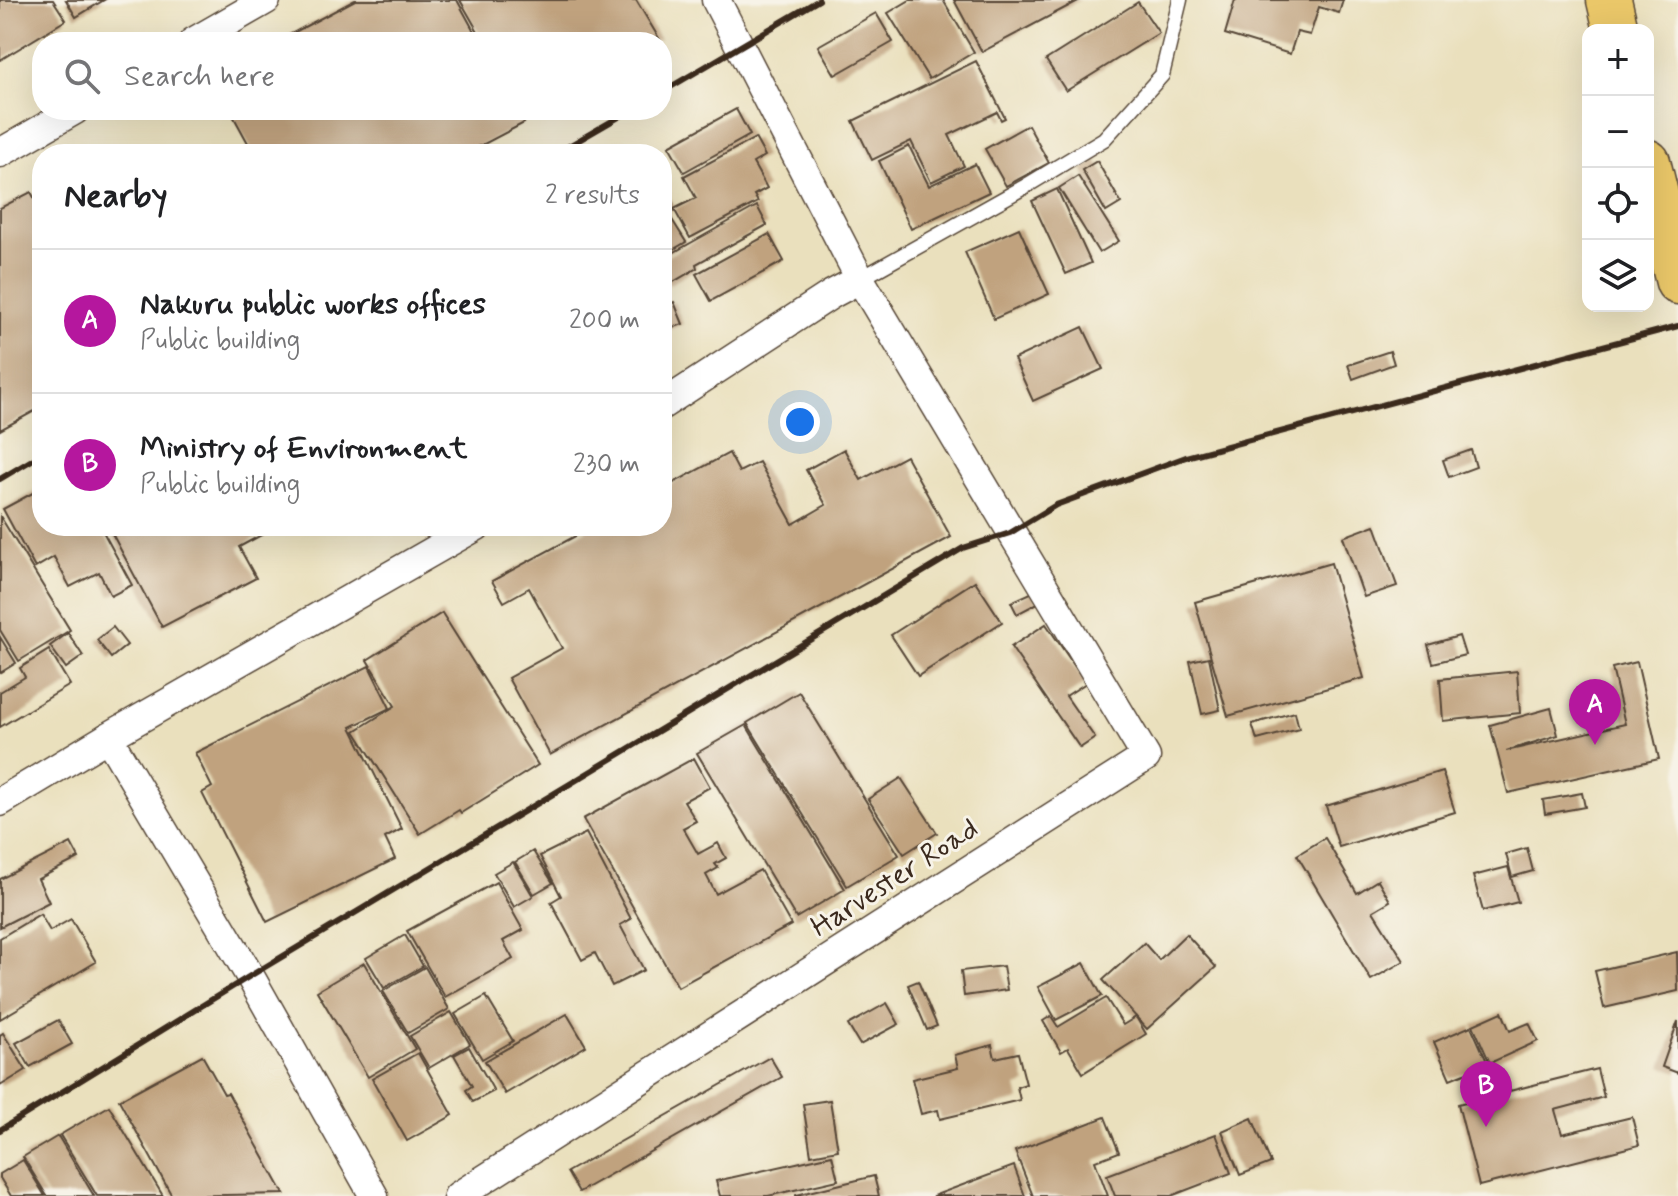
<!DOCTYPE html>
<html lang="en">
<head>
<meta charset="utf-8">
<style>
	:root { --surface:#fff; --page:#f6f6f6; --text:#202124; --muted:#757577; --line:#e0e0e0; --accent:#b5179e }
	body { margin:0; font-family:Mynerve,sans-serif; background:var(--page); color:var(--text) }
	.controls { position:absolute; right:24px; top:24px; display:grid; overflow:hidden; border-radius:16px; box-shadow:0 8px 32px #0002 }
	.controls button { width:72px; height:72px; display:grid; place-items:center; padding:0; border:0; border-bottom:2px solid var(--line); background:var(--surface); color:var(--text); font:40px sans-serif }
	.you { position:absolute; left:800px; top:422px; width:28px; height:28px; margin:-20px; border:6px solid #fff; border-radius:50%; background:#1a73e8; box-shadow:0 0 0 12px #1a73e833 }
	.badge { display:grid; place-items:center; width:52px; height:52px; border-radius:50%; background:var(--accent); color:#fff; font-size:26px; font-weight:700 }
	.pin { position:absolute; translate:-50% -66px; filter:drop-shadow(0 2px 4px #0008) }
	.pin::after { content:''; position:absolute; top:42px; width:28px; height:24px; background:inherit; clip-path:polygon(0 0,100% 0,50% 100%) }
	.list { margin:0; padding:0; list-style:none }
	h2 { display:flex; justify-content:space-between; align-items:center; height:104px; margin:0; padding:0 32px; font-size:34px }
	h2 small { font-size:26px; font-weight:400; color:var(--muted) }
	.list li { display:grid; grid-template-columns:52px 1fr auto; gap:24px; align-items:center; box-sizing:border-box; height:144px; padding:0 32px; border-top:2px solid var(--line) }
	.list b { display:block; font-size:30px; white-space:nowrap }
	.list p { margin:0; font-size:26px; white-space:nowrap; color:var(--muted) }
	.list em { font-size:26px; font-style:normal; color:var(--muted) }
	.icon { flex:none; width:44px; height:44px; fill:none; stroke:currentColor; stroke-width:2; stroke-linecap:round; stroke-linejoin:round }
	.map { position:relative; flex:none; width:1678px; height:1196px; overflow:hidden }
	.search { position:absolute; background:var(--surface); box-shadow:0 8px 32px #0002; left:32px; top:32px; width:640px; height:88px; display:flex; align-items:center; gap:20px; box-sizing:border-box; padding:0 28px; border-radius:32px; color:var(--muted); font-size:30px }
	.panel { position:absolute; background:var(--surface); box-shadow:0 8px 32px #0002; left:32px; top:144px; width:640px; height:392px; border-radius:32px }
	.map>svg:first-child { display:block }
</style>
</head>
<body>
<div class="map">
<svg width="1678" height="1196" viewBox="0 0 1678 1196">
	<rect width="100%" height="100%" fill="#f7f3e8"/>
	<filter id="ink" filterUnits="userSpaceOnUse"><feTurbulence type="fractalNoise" baseFrequency=".0125" numOctaves="2"/><feDisplacementMap in="SourceGraphic" scale="16" xChannelSelector="R" yChannelSelector="G"/><feConvolveMatrix kernelMatrix="1 2 1 2 8 2 1 2 1" color-interpolation-filters="sRGB"/></filter>
	<filter id="wash" filterUnits="userSpaceOnUse"><feTurbulence type="fractalNoise" baseFrequency=".006" numOctaves="4" result="noise"/><feDisplacementMap in="SourceGraphic" scale="32" xChannelSelector="R" yChannelSelector="G"/><feGaussianBlur stdDeviation="1.8" result="paint"/><feColorMatrix in="noise" values="0 0 0 0 0 0 0 0 0 0 0 0 0 0 0 0 0 1.4 0 .05"/><feComposite in="paint" operator="in"/></filter>
	<g filter="url(#wash)">
		<rect width="100%" height="100%" fill="#eae0bd"/>
		<g id="blocks">
			<g fill="#c0a27e">
				<path d="M 0,0 L 53,0 L 66,20 L 0,60 Z"/>
				<path d="M 66,0 L 104,0 L 76,17 Z"/>
				<path d="M 355,0 L 457,0 L 480,42 L 276,42 Z"/>
				<path d="M 460,0 L 636,0 L 660,40 L 484,42 Z"/>
				<path d="M 910,0 L 943,0 L 974,52 L 929,79 L 888,13 Z"/>
				<path d="M 954,0 L 1080,0 L 982,52 Z"/>
				<path d="M 1235,0 L 1343,0 L 1339,13 L 1319,7 L 1310,35 L 1297,32 L 1290,54 L 1225,34 Z"/>
				<path d="M 1138,2 L 1159,33 L 1066,91 L 1046,60 Z"/>
				<path d="M 876,13 L 893,42 L 835,75 L 818,46 Z"/>
				<path d="M 976,61 L 1005,118 L 1001,120 L 997,112 L 949,135 L 964,166 L 931,182 L 911,141 L 872,160 L 853,121 Z"/>
				<path d="M 736,109 L 750,135 L 684,172 L 669,146 Z"/>
				<path d="M 230,110 L 517,110 L 524,123 L 465,154 L 254,154 Z"/>
				<path d="M 1028,125 L 1049,163 L 1006,186 L 985,149 Z"/>
				<path d="M 755,138 L 765,156 L 753,163 L 767,188 L 754,195 L 758,202 L 690,238 L 674,209 L 696,198 L 684,176 Z"/>
				<path d="M 909,146 L 929,186 L 975,164 L 989,192 L 911,229 L 879,161 Z"/>
				<path d="M 1097,161 L 1121,203 L 1106,212 L 1082,170 Z"/>
				<path d="M 1078,176 L 1119,241 L 1099,253 L 1059,188 Z"/>
				<path d="M 1057,189 L 1091,263 L 1066,274 L 1032,201 Z"/>
				<path d="M 662,191 L 668,194 L 673,204 L 670,215 L 662,221 Z"/>
				<path d="M 31,192 L 42,212 L 42,407 L 0,430 L 0,208 Z"/>
				<path d="M 757,206 L 767,225 L 696,264 L 697,268 L 668,285 L 662,274 L 662,259 Z"/>
				<path d="M 671,218 L 686,242 L 662,256 L 662,224 Z"/>
				<path d="M 1019,228 L 1049,294 L 994,319 L 965,252 Z"/>
				<path d="M 769,234 L 784,261 L 711,301 L 696,274 Z"/>
				<path d="M 674,302 L 683,324 L 665,331 L 662,323 L 662,307 Z"/>
				<path d="M 1083,327 L 1103,369 L 1033,401 L 1014,359 Z"/>
				<path d="M 1390,351 L 1394,364 L 1353,379 L 1348,365 Z"/>
				<path d="M 844,449 L 861,480 L 906,456 L 951,537 L 550,755 L 508,678 L 562,648 L 529,588 L 504,602 L 492,581 L 594,526 L 662,526 L 662,489 L 729,453 L 739,472 L 759,462 L 793,524 L 826,505 L 806,470 Z"/>
				<path d="M 1471,450 L 1476,467 L 1449,477 L 1443,460 Z"/>
				<path d="M 42,488 L 42,526 L 100,526 L 132,585 L 111,596 L 99,572 L 70,587 L 54,557 L 35,568 L 3,509 Z"/>
				<path d="M 0,516 L 70,630 L 19,661 L 0,630 Z"/>
				<path d="M 1375,525 L 1397,586 L 1364,597 L 1343,537 Z"/>
				<path d="M 108,526 L 278,526 L 239,547 L 256,578 L 162,627 Z"/>
				<path d="M 1331,563 L 1364,678 L 1228,716 L 1195,602 Z"/>
				<path d="M 975,581 L 1002,622 L 918,676 L 891,635 Z"/>
				<path d="M 1033,592 L 1038,603 L 1017,614 L 1011,602 Z"/>
				<path d="M 442,613 L 538,765 L 461,813 L 459,810 L 420,834 L 355,731 L 395,706 L 367,660 Z"/>
				<path d="M 1046,624 L 1086,683 L 1066,696 L 1095,738 L 1080,748 L 1011,647 Z"/>
				<path d="M 113,627 L 127,645 L 111,658 L 97,640 Z"/>
				<path d="M 68,633 L 83,656 L 66,668 L 50,646 Z"/>
				<path d="M 1459,636 L 1465,655 L 1433,663 L 1428,645 Z"/>
				<path d="M 0,637 L 16,663 L 0,673 Z"/>
				<path d="M 49,650 L 70,685 L 0,727 L 0,692 L 25,677 L 20,668 Z"/>
				<path d="M 1209,657 L 1220,710 L 1202,714 L 1190,661 Z"/>
				<path d="M 1637,662 L 1659,759 L 1508,793 L 1490,725 L 1551,708 L 1558,735 L 1506,751 L 1625,724 L 1612,668 Z"/>
				<path d="M 369,666 L 390,708 L 351,727 L 402,829 L 385,838 L 395,859 L 267,922 L 202,793 L 212,787 L 195,753 Z"/>
				<path d="M 1517,671 L 1520,713 L 1443,721 L 1440,679 Z"/>
				<path d="M 799,692 L 899,855 L 847,886 L 747,723 Z"/>
				<path d="M 1295,712 L 1299,729 L 1257,740 L 1252,724 Z"/>
				<path d="M 746,725 L 845,889 L 796,918 L 697,753 Z"/>
				<path d="M 694,758 L 710,787 L 684,801 L 696,821 L 683,828 L 698,854 L 718,843 L 726,858 L 715,864 L 718,868 L 706,875 L 716,894 L 760,870 L 791,925 L 678,987 L 583,819 Z"/>
				<path d="M 1442,771 L 1455,812 L 1339,847 L 1326,806 Z"/>
				<path d="M 901,778 L 937,833 L 904,854 L 868,799 Z"/>
				<path d="M 1582,793 L 1585,807 L 1545,814 L 1543,800 Z"/>
				<path d="M 586,833 L 631,919 L 620,925 L 644,970 L 612,986 L 595,953 L 582,960 L 551,902 L 561,896 L 540,856 Z"/>
				<path d="M 1325,838 L 1357,893 L 1378,880 L 1390,901 L 1373,911 L 1404,961 L 1371,980 L 1297,855 Z"/>
				<path d="M 71,843 L 79,858 L 38,879 L 49,902 L 0,927 L 0,879 Z"/>
				<path d="M 1527,848 L 1533,871 L 1512,877 L 1506,854 Z"/>
				<path d="M 533,851 L 553,883 L 534,894 L 515,862 Z"/>
				<path d="M 513,862 L 533,896 L 514,907 L 494,873 Z"/>
				<path d="M 1508,867 L 1518,902 L 1483,911 L 1473,876 Z"/>
				<path d="M 496,882 L 523,930 L 503,941 L 513,959 L 445,997 L 407,931 Z"/>
				<path d="M 40,914 L 50,931 L 71,919 L 96,962 L 0,1019 L 0,938 Z"/>
				<path d="M 1186,934 L 1216,967 L 1147,1029 L 1103,980 L 1144,943 L 1159,960 Z"/>
				<path d="M 405,935 L 423,966 L 384,988 L 366,958 Z"/>
				<path d="M 1677,952 L 1678,991 L 1604,1008 L 1595,971 Z"/>
				<path d="M 364,963 L 415,1049 L 368,1077 L 317,991 Z"/>
				<path d="M 1084,963 L 1102,996 L 1056,1020 L 1038,987 Z"/>
				<path d="M 1003,966 L 1007,990 L 964,996 L 961,971 Z"/>
				<path d="M 425,967 L 449,1009 L 408,1033 L 383,991 Z"/>
				<path d="M 918,981 L 937,1026 L 927,1030 L 908,985 Z"/>
				<path d="M 486,996 L 513,1041 L 482,1059 L 455,1014 Z"/>
				<path d="M 1106,998 L 1123,1025 L 1136,1017 L 1146,1034 L 1083,1073 L 1068,1048 L 1061,1052 L 1043,1021 L 1051,1016 L 1058,1027 Z"/>
				<path d="M 887,1003 L 899,1024 L 860,1045 L 848,1025 Z"/>
				<path d="M 451,1012 L 470,1044 L 429,1068 L 410,1036 Z"/>
				<path d="M 1502,1012 L 1510,1031 L 1529,1023 L 1538,1041 L 1490,1063 L 1473,1025 Z"/>
				<path d="M 567,1014 L 586,1046 L 505,1094 L 485,1061 Z"/>
				<path d="M 58,1020 L 72,1044 L 30,1067 L 16,1043 Z"/>
				<path d="M 1678,1021 L 1678,1073 L 1662,1067 Z"/>
				<path d="M 1471,1026 L 1488,1064 L 1450,1079 L 1434,1042 Z"/>
				<path d="M 3,1033 L 26,1070 L 0,1086 L 0,1035 Z"/>
				<path d="M 992,1045 L 995,1058 L 1018,1053 L 1026,1084 L 1017,1087 L 1020,1100 L 940,1119 L 938,1110 L 921,1114 L 912,1079 L 958,1068 L 955,1055 Z"/>
				<path d="M 469,1047 L 494,1091 L 473,1102 L 466,1090 L 472,1086 L 454,1055 Z"/>
				<path d="M 418,1053 L 453,1115 L 407,1141 L 372,1079 Z"/>
				<path d="M 202,1055 L 224,1094 L 228,1093 L 284,1194 L 172,1196 L 119,1100 Z"/>
				<path d="M 770,1057 L 782,1077 L 579,1192 L 567,1172 Z"/>
				<path d="M 1597,1069 L 1604,1097 L 1555,1110 L 1562,1134 L 1632,1117 L 1639,1145 L 1479,1186 L 1458,1104 Z"/>
				<path d="M 830,1100 L 838,1150 L 811,1155 L 803,1104 Z"/>
				<path d="M 109,1106 L 163,1196 L 97,1196 L 60,1135 Z"/>
				<path d="M 1105,1117 L 1119,1152 L 1095,1161 L 1108,1196 L 1033,1196 L 1015,1151 Z"/>
				<path d="M 1252,1118 L 1271,1163 L 1240,1175 L 1222,1131 Z"/>
				<path d="M 1216,1134 L 1231,1173 L 1171,1196 L 1115,1196 L 1107,1175 Z"/>
				<path d="M 58,1136 L 94,1196 L 47,1196 L 23,1157 Z"/>
				<path d="M 832,1155 L 838,1180 L 768,1196 L 720,1196 L 716,1181 Z"/>
				<path d="M 23,1160 L 45,1196 L 11,1196 L 0,1178 L 0,1174 Z"/>
				<path d="M 1014,1166 L 1025,1196 L 933,1196 Z"/>
				<path d="M 874,1176 L 879,1196 L 796,1196 L 796,1195 Z"/>
			</g>
		</g>
	</g>
	<g filter="url(#ink)">
		<use href="#blocks" fill-opacity="0" stroke="#554536" stroke-width="2"/>
		<g fill="none" stroke-linecap="round" stroke-linejoin="round">
			<g stroke="#554536" stroke-width="17">
				<path id="service" d="M 860,279 L 1026,186 L 1104,139 L 1162,75 L 1180,0"/>
			</g>
			<g stroke="#554536" stroke-width="31">
				<g id="minor">
					<path d="M 193,42 L 266,0"/>
					<path d="M 0,153 L 75,110"/>
					<path d="M 662,405 L 832,294 L 860,279 L 716,0"/>
					<path d="M 108,737 L 250,976 L 374,1196"/>
					<path d="M 0,802 L 108,737 L 477,526"/>
					<path d="M 458,1196 L 1146,757 L 860,279"/>
				</g>
			</g>
			<g stroke="#554536" stroke-width="47">
				<g id="primary">
					<path d="M 1609,0 L 1616,30"/>
					<path d="M 1648,162 L 1678,282"/>
				</g>
			</g>
			<use href="#service" stroke="#fff" stroke-width="14"/>
			<use href="#minor" stroke="#fff" stroke-width="28"/>
			<use href="#primary" stroke="#eac769" stroke-width="44"/>
			<g stroke="#3b2a1e" stroke-width="6">
				<path d="M 662,92 L 819,0"/>
				<path d="M 555,154 L 631,110"/>
				<path d="M 0,479 L 42,454"/>
				<path d="M 0,1130 L 250,976 L 963,548 L 1010,533 L 1056,505 L 1186,457 L 1678,326"/>
			</g>
		</g>
	</g>
	<g text-anchor="middle" stroke-width="6" stroke-linejoin="round" paint-order="stroke">
		<g font-size="30" fill="#3b2a1e" stroke="#f7f3e8">
			<text transform="translate(894 877) rotate(-33)" y="10">Harvester Road</text>
		</g>
	</g>
</svg>
<div class="controls">
<button>+</button>
<button>−</button>
<button><svg class="icon" aria-label="locate" viewBox="0 0 24 24"><circle cx="12" cy="12" r="6"/><path d="M12 2v4M12 18v4M2 12h4M18 12h4"/></svg></button>
<button><svg class="icon" aria-label="layers" viewBox="0 0 24 24"><path d="M12 4l9 5-9 5-9-5zM3 14l9 5 9-5"/></svg></button>
</div>
<div class="you"></div>
<div class="pin badge" style="left:1595px;top:745px">A</div>
<div class="pin badge" style="left:1486px;top:1127px">B</div>
<div class="search"><svg class="icon" aria-label="search" viewBox="0 0 24 24"><circle cx="10" cy="10" r="6"/><path d="M15 15l6 6"/></svg>Search here</div>
<section class="panel">
<h2>Nearby<small>2 results</small></h2>
<ul class="list">
<li><span class="badge">A</span><div><b>Nakuru public works offices</b><p>Public building</p></div><em>200 m</em></li>
<li><span class="badge">B</span><div><b>Ministry of Environment</b><p>Public building</p></div><em>230 m</em></li>
</ul>
</section>
</div>
</body>
</html>
